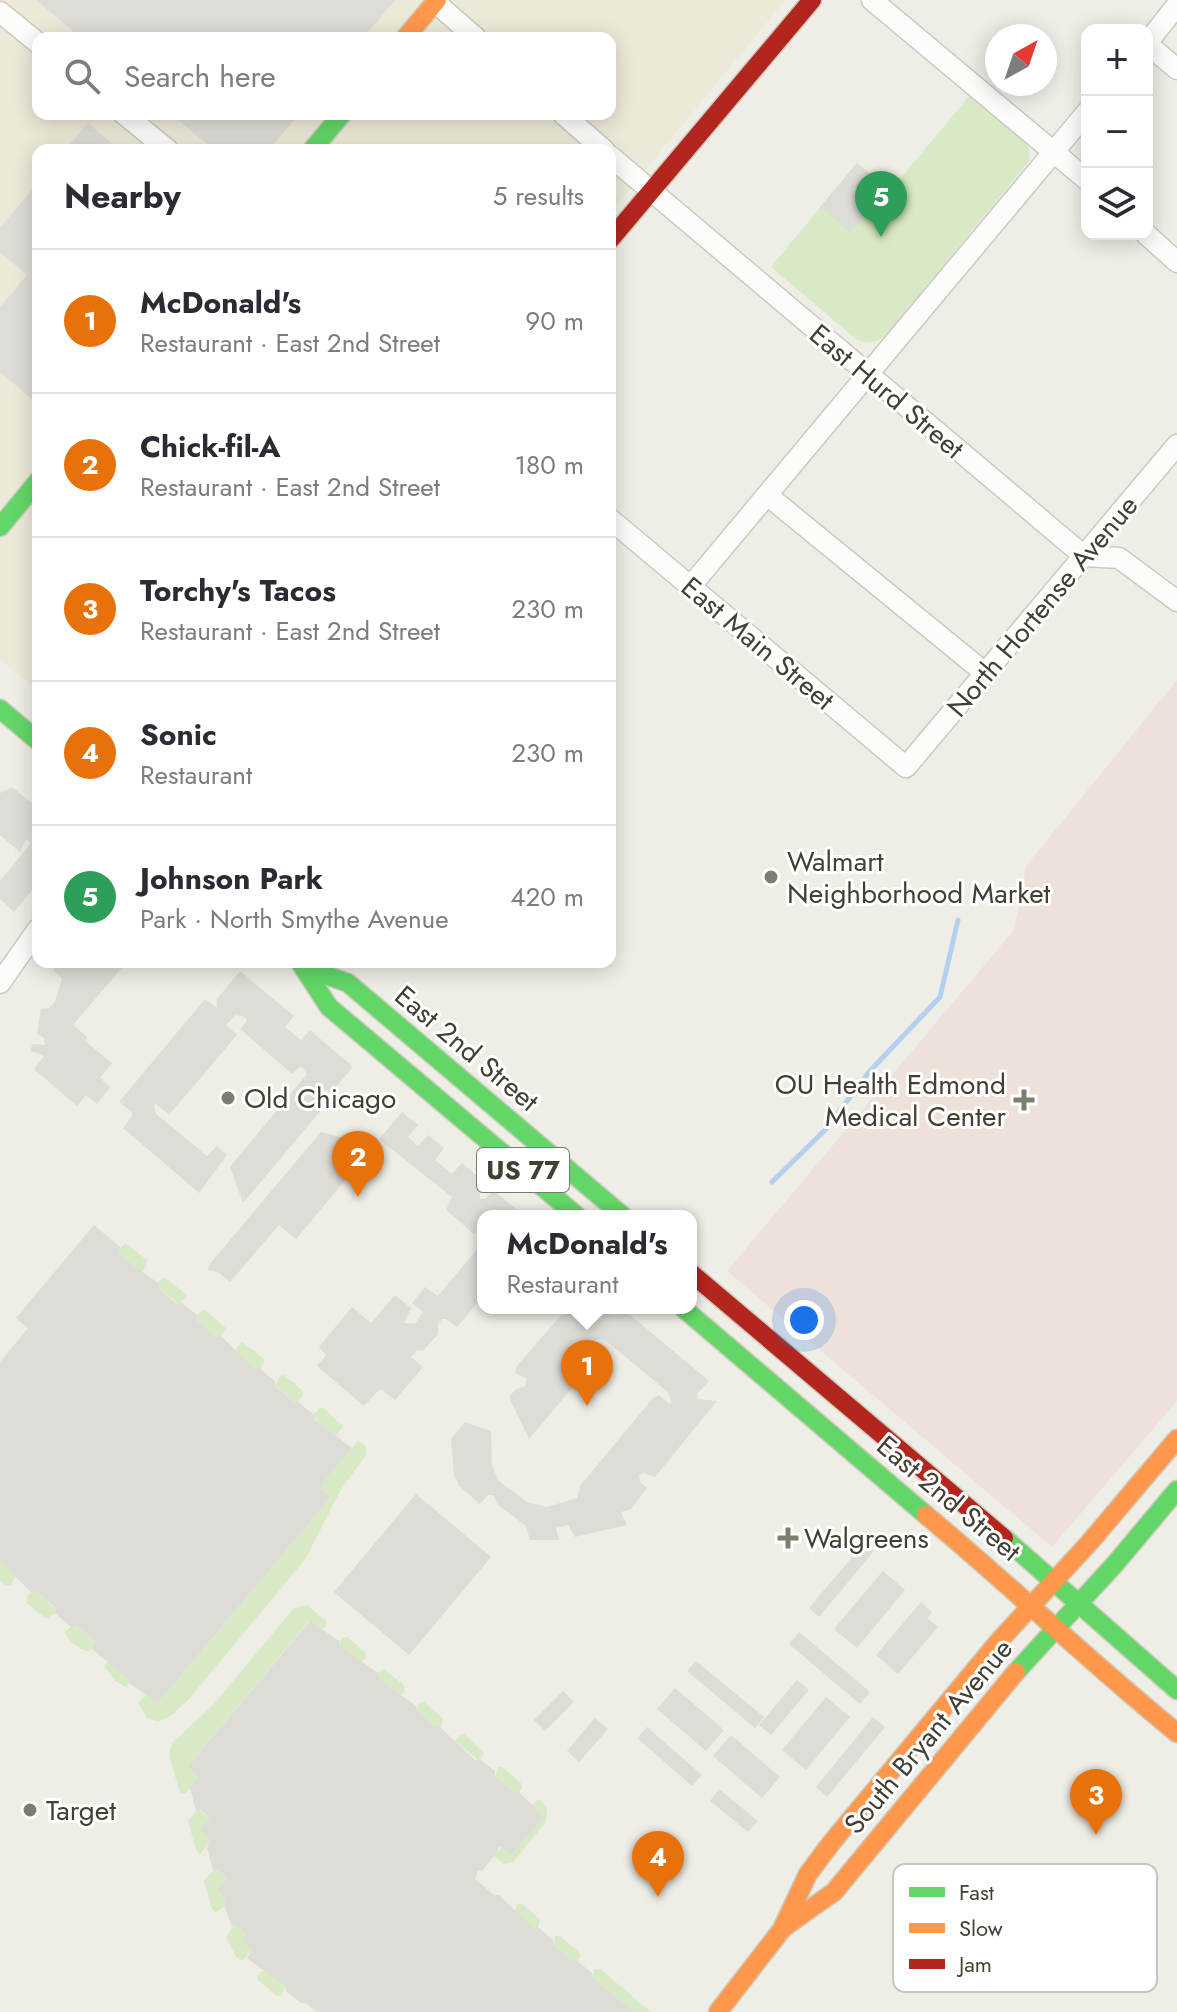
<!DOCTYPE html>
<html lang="en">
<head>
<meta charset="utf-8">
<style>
	:root { --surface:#fff; --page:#f2f2f3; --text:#2b2b33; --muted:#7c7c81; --line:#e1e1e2; --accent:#b45309 }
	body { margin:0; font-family:Jost,sans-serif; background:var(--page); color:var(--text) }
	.controls { position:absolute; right:24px; top:24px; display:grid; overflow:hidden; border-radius:16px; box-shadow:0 4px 20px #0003 }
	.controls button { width:72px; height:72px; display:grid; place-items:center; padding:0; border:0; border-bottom:2px solid var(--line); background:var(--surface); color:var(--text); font:40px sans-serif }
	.compass { position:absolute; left:985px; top:24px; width:72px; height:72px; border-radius:50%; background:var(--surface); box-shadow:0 4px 20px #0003; rotate:40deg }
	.you { position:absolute; left:804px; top:1320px; width:28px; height:28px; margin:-20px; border:6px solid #fff; border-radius:50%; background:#1a73e8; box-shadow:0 0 0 12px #1a73e833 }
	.badge { display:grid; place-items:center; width:52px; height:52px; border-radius:50%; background:var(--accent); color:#fff; font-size:26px; font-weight:700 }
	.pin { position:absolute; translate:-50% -66px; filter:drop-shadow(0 2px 4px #0008) }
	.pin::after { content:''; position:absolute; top:42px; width:28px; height:24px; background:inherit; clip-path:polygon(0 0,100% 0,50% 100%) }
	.popup { position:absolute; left:477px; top:1210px; width:220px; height:104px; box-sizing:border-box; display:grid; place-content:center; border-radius:16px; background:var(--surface); filter:drop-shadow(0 2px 6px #0005); font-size:26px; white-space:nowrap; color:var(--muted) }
	.popup b { font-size:30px; color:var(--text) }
	.popup::after { content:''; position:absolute; left:50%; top:100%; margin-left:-16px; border:16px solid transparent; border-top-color:var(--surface) }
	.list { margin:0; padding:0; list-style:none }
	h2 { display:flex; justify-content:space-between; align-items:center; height:104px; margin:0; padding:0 32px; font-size:34px }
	h2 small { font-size:26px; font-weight:400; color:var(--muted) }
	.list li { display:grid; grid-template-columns:52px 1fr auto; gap:24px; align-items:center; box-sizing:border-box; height:144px; padding:0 32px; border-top:2px solid var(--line) }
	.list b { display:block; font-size:30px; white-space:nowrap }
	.list p { margin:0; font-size:26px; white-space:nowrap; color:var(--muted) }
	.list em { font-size:26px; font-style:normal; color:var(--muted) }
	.icon { flex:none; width:44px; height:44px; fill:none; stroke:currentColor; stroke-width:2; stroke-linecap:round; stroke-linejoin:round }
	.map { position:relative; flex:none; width:1177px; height:2012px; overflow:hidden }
	.search { position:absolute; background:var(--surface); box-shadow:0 4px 20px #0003; left:32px; top:32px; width:584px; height:88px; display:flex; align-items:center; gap:20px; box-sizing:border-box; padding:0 28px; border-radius:16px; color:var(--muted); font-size:30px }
	.panel { position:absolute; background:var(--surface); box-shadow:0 4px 20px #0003; left:32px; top:144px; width:584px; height:824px; border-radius:16px }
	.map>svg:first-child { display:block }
</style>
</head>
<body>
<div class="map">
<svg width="1177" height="2012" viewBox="0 0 1177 2012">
	<rect width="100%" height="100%" fill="#eeede6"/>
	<path fill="#ece9d8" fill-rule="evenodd" d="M 0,0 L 785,0 L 610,213 L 610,150 L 38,150 L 38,691 L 0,659 ZM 38,38 L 610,38 L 610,114 L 38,114 Z"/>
	<path fill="#eee1da" d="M 1177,680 L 1177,1401 L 1052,1547 L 727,1271 L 1014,930 L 1026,866 Z"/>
	<g fill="#d7eac5">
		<path d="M 971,94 L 1023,137 L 1028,145 L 1030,160 L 887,334 C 877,343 868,345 856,339 L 771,267 L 857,163 L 890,191 Z"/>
		<path d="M 125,1243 L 147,1260 L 147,1265 L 143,1271 L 138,1271 L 118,1254 L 118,1251 Z"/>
		<path d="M 164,1277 L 187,1295 L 179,1304 L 158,1288 L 158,1283 Z"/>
		<path d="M 204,1309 L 226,1328 L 221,1336 L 216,1337 L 196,1320 L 197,1315 Z"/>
		<path d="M 242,1342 L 265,1360 L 260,1369 L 255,1369 L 236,1353 L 236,1349 Z"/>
		<path d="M 284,1375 L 303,1391 L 303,1395 L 298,1402 L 294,1402 L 275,1385 L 280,1376 Z"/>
		<path d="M 322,1407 L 343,1426 L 337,1435 L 333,1435 L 314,1418 L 313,1414 Z"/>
		<path d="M 358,1441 L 365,1445 L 366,1455 L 340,1491 L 306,1558 L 189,1699 L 172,1715 L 158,1722 L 147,1718 L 138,1703 L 146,1694 L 159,1702 L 331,1497 L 321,1489 L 321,1485 Z"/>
		<path d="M 0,1561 L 16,1575 L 11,1585 L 6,1586 L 0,1581 Z"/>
		<path d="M 31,1592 L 37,1592 L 55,1608 L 55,1613 L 46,1619 L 27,1603 L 27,1597 Z"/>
		<path d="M 307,1605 L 326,1621 L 327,1624 L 322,1630 L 309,1621 L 188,1766 L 198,1775 L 198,1779 L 185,1794 L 180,1793 L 169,1755 L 172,1743 L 213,1705 L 294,1608 Z"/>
		<path d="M 73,1624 L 94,1640 L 94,1646 L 90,1651 C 82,1652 67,1640 65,1632 Z"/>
		<path d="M 342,1637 L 347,1637 L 365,1652 L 366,1657 L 361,1662 L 339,1645 Z"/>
		<path d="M 108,1661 L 130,1681 L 126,1687 L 115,1681 L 104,1666 Z"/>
		<path d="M 383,1669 L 404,1685 L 405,1690 L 403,1694 L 398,1694 L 378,1678 L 378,1673 Z"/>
		<path d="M 420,1702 L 424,1702 L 444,1719 L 440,1727 L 436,1727 L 417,1710 Z"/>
		<path d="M 464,1734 L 484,1753 L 478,1760 L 455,1741 L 459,1735 Z"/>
		<path d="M 498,1767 L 502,1767 L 521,1783 L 522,1788 L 519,1792 L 514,1792 L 495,1776 Z"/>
		<path d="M 539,1799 L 547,1807 L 546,1822 L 513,1862 L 504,1864 L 494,1856 L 495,1852 L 544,1817 L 532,1806 Z"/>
		<path d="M 198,1809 L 210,1818 L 211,1841 L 200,1854 L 196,1850 L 188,1821 Z"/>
		<path d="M 215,1869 L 227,1878 L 227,1904 L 216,1913 L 212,1909 L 204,1881 Z"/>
		<path d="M 517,1904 L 522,1904 L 540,1919 L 538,1927 L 533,1928 L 514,1912 Z"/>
		<path d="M 234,1925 L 246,1934 L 252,1950 L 242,1961 L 236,1957 L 226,1937 Z"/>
		<path d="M 556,1936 L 560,1936 L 579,1952 L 580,1956 L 577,1961 L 573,1961 L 553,1944 Z"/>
		<path d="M 595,1969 L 600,1969 L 651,2012 L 634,2012 L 592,1977 Z"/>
		<path d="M 262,1971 L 266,1971 L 285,1986 L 281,1996 L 277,1996 L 258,1980 L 257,1976 Z"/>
	</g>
	<g fill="#dddcd6">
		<path d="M 36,0 L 395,0 L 363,38 L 81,38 Z"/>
		<path d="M 171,114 L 299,114 L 269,150 L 214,150 Z"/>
		<path d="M 88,123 L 120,150 L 65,150 Z"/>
		<path d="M 857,163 L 887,188 L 850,232 L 820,207 Z"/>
		<path d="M 38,182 L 38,404 L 0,372 L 0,307 L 27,275 L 0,252 L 0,228 Z"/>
		<path d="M 12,787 L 38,808 L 38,883 L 14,912 L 0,899 L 0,881 L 31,843 L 26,839 L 20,852 L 0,835 L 0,793 Z"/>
		<path d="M 59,962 L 122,962 L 125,964 L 73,1025 L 87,1037 L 85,1041 L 112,1063 L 100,1078 L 110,1087 L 97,1104 L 86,1095 L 77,1106 L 34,1069 L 44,1056 L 31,1051 L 32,1044 L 45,1045 L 44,1038 L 37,1034 L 41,1009 L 49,1008 L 55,1002 L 62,978 L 53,970 Z"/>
		<path d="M 240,971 L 294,1016 L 285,1027 L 301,1040 L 310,1030 L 353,1067 L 331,1093 L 326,1090 L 320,1091 L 320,1095 L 328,1102 L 243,1203 L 230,1167 L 307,1074 L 301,1066 L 292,1074 L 240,1029 L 247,1021 L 245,1017 L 236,1015 L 226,1025 L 237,1035 L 169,1115 L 156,1104 L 154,1106 L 156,1114 L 207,1156 L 217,1146 L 227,1155 L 199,1193 L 123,1128 L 132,1116 L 132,1112 L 119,1102 L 205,999 L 217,1008 L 217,999 Z"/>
		<path d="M 402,1112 L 418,1125 L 408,1137 L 418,1146 L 428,1135 L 444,1148 L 435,1160 L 452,1174 L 462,1163 L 488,1185 L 480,1194 L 480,1199 L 485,1199 L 493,1190 L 525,1216 L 483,1216 L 483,1223 L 474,1234 L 446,1210 L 452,1197 L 379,1139 Z"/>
		<path d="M 321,1132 L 359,1142 L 365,1157 L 296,1239 L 279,1225 L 230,1282 L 218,1272 L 208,1270 L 209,1265 Z"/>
		<path d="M 94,1225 L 120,1247 L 118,1254 L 158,1283 L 158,1288 L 177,1304 L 182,1303 L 197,1315 L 197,1321 L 216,1337 L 221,1336 L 255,1369 L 260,1369 L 275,1381 L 275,1386 L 294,1402 L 298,1402 L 313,1414 L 314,1419 L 352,1448 L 321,1485 L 321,1489 L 331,1497 L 158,1703 L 129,1683 L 128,1679 L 92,1649 L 95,1643 L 94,1640 L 75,1625 L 70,1626 L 55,1613 L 55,1607 L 37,1592 L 31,1592 L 0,1561 L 0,1362 L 28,1328 L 16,1318 Z"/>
		<path d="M 483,1242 L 483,1296 L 457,1327 L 446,1319 L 442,1319 L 438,1325 L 438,1334 L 423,1351 L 417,1350 L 411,1357 L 423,1367 L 395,1400 L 380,1389 L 364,1406 L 317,1366 L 326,1355 L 319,1347 L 352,1307 L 371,1323 L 395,1295 L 411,1308 L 404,1323 L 415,1324 L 423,1312 L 412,1303 L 425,1287 L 438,1296 Z"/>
		<path d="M 567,1308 L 622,1308 L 709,1381 L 697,1394 L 698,1399 L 717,1401 L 655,1477 L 644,1473 L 639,1475 L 640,1482 L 647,1488 L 631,1509 L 621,1512 L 627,1525 L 575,1537 L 568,1525 L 556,1528 L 559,1540 L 530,1540 L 526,1526 L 498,1505 L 493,1495 L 488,1495 L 480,1504 L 459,1486 L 454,1475 L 451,1439 L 465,1422 L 491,1431 L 492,1466 L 499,1481 L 527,1502 L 547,1507 L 577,1498 L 580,1486 L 653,1398 L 659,1395 L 669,1404 L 671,1402 L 669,1393 L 605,1340 L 597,1339 L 594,1343 L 600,1355 L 529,1439 L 509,1397 L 515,1390 L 525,1386 L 527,1379 L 515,1373 L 517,1366 Z"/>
		<path d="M 416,1494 L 491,1557 L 409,1655 L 334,1592 Z"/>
		<path d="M 864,1543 L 874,1551 L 819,1617 L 809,1608 Z"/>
		<path d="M 883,1571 L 905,1590 L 857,1648 L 834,1629 Z"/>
		<path d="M 921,1602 L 932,1612 L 927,1618 L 938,1627 L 898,1674 L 876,1655 Z"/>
		<path d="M 310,1621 L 339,1641 L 339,1645 L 378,1673 L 378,1678 L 416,1706 L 417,1710 L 436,1727 L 440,1727 L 475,1760 L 480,1759 L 495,1771 L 495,1776 L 514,1792 L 519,1792 L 544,1817 L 512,1854 L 499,1846 L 494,1856 L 482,1871 L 478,1871 L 475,1879 L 494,1895 L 499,1895 L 533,1928 L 538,1927 L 553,1940 L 553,1944 L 573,1961 L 577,1961 L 592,1973 L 592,1977 L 634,2012 L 317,2012 L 306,2003 L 301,2003 L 286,1991 L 285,1986 L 247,1958 L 252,1950 L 242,1940 L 246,1934 L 235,1925 L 232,1926 L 224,1906 L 227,1900 L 217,1890 L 227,1878 L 217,1870 L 213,1870 L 207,1848 L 211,1840 L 200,1830 L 210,1818 L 201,1810 L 196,1811 L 190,1788 L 198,1777 L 188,1766 Z"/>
		<path d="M 799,1632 L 870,1692 L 860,1704 L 789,1644 Z"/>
		<path d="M 696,1661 L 764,1717 L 755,1728 L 687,1671 Z"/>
		<path d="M 797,1680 L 809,1690 L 771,1735 L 759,1725 Z"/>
		<path d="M 675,1688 L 724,1730 L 706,1751 L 657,1709 Z"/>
		<path d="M 563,1691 L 574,1702 L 545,1731 L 534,1720 Z"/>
		<path d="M 826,1697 L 850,1717 L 806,1770 L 782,1750 Z"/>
		<path d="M 873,1717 L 885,1727 L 827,1797 L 816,1787 Z"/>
		<path d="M 595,1718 L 608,1729 L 579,1762 L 567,1751 Z"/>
		<path d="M 647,1727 L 702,1775 L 692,1786 L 637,1738 Z"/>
		<path d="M 731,1735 L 780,1777 L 762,1798 L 713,1756 Z"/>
		<path d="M 719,1789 L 758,1821 L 748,1832 L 710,1801 Z"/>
	</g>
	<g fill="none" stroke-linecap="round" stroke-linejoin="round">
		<path stroke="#b5d0ee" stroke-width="5" d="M 772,1182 L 825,1130 L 869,1072 L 940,997 L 958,920"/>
		<g stroke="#cac9c2" stroke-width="23">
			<g id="street">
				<path d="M 872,0 L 1087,180"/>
				<path d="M 435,2 L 476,38"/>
				<path d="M 0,12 L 38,43"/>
				<path d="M 1147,43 L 1177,5"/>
				<path d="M 1147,44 L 1177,69"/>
				<path d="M 124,114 L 168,150"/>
				<path d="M 563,114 L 604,150"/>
				<path d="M 610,156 L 1084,556 L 1119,558 L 1177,601"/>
				<path d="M 1146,234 L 1177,262"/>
				<path d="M 767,495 L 985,673"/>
				<path d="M 610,519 L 906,767 L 1177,445"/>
				<path d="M 690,587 L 1087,112"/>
				<path d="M 0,983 L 38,929"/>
			</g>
		</g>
		<g stroke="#cecbbd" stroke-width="21">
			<g id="fast">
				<path d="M 312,150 L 342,114"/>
				<path d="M 0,527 L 38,481"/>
				<path d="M 0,709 L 38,741"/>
				<path d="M 301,964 L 329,1007 L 577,1216"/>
				<path d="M 304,967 L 348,983 L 623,1216"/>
				<path d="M 683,1308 L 926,1515"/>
				<path d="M 1004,1538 L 1177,1690"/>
				<path d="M 1016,1672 L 1115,1564 L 1177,1490"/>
			</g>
		</g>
		<g stroke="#cecbbd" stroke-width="21">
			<g id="slow">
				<path d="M 405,38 L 437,0"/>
				<path d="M 926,1515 C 1011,1586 1091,1663 1177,1733"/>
				<path d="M 783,1927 L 808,1874 L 832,1842 L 999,1641 L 1090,1542 L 1177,1439"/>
				<path d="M 718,2012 L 783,1928 L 834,1892 L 1016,1672"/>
			</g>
		</g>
		<g stroke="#cecbbd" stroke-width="21">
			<g id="jam">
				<path d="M 610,240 L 812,0"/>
				<path d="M 691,1273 L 1004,1538"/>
			</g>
		</g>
		<use href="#street" stroke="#fcfcfb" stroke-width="20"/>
		<use href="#fast" stroke="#63d668" stroke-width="18"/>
		<use href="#slow" stroke="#ff974d" stroke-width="18"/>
		<use href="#jam" stroke="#b3261e" stroke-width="18"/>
	</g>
	<g fill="#7f7c72" stroke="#fff" stroke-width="3">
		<circle cx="771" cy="877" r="8"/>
		<circle cx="228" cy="1098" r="8"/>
		<path d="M1020 1088h8v8h8v8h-8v8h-8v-8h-8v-8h8z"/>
		<path d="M784 1526h8v8h8v8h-8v8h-8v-8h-8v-8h8z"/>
		<circle cx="30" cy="1810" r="8"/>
	</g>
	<g text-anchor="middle" stroke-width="6" stroke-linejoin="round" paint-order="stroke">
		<rect fill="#fff" stroke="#7b7970" stroke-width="2" x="477" y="1148" width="92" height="44" rx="6"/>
		<g font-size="26" font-weight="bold" fill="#433f33">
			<text x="523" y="1179">US 77</text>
		</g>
		<g font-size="28" fill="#433f33" stroke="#fff">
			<text transform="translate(887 391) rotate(40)" y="10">East Hurd Street</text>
			<text transform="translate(1042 606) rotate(-50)" y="10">North Hortense Avenue</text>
			<text transform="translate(758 643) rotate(40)" y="10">East Main Street</text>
			<text transform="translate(467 1048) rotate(40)" y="10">East 2nd Street</text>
			<text transform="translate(949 1498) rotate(40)" y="10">East 2nd Street</text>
			<text transform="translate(928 1736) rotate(-50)" y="10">South Bryant Avenue</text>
		</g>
		<g font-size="28" fill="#433f33" stroke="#fff" text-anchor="start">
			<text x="787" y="871">Walmart<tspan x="787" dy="32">Neighborhood Market</tspan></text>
			<text x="1006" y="1094" text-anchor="end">OU Health Edmond<tspan x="1006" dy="32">Medical Center</tspan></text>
			<text x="244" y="1108">Old Chicago</text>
			<text x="804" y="1548">Walgreens</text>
			<text x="46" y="1820">Target</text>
		</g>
	</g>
	<rect x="893" y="1864" width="264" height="128" rx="12" fill="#fff" stroke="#c7c5c2" stroke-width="2"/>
	<rect x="909" y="1887" width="36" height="10" fill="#63d668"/>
	<rect x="909" y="1923" width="36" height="10" fill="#ff974d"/>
	<rect x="909" y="1959" width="36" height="10" fill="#b3261e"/>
	<g font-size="22" fill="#433f33">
		<text x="959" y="1900">Fast</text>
		<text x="959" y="1936">Slow</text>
		<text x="959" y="1972">Jam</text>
	</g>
</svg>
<div class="controls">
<button>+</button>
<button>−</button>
<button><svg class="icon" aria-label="layers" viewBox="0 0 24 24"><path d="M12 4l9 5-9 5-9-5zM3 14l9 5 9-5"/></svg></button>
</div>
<svg class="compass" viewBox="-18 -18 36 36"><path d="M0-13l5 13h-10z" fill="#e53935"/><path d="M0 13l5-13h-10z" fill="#7c7c81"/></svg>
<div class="you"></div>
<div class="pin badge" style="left:587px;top:1406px;background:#e8710a">1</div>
<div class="popup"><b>McDonald's</b>Restaurant</div>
<div class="pin badge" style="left:358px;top:1197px;background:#e8710a">2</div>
<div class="pin badge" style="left:1096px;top:1835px;background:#e8710a">3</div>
<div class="pin badge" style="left:658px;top:1897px;background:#e8710a">4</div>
<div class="pin badge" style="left:881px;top:237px;background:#2e9e5b">5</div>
<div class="search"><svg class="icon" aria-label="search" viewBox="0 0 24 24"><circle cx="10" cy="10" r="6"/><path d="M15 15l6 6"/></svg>Search here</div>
<section class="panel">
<h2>Nearby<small>5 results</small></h2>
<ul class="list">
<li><span class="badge" style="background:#e8710a">1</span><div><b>McDonald's</b><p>Restaurant · East 2nd Street</p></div><em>90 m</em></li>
<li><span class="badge" style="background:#e8710a">2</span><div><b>Chick-fil-A</b><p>Restaurant · East 2nd Street</p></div><em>180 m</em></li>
<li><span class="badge" style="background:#e8710a">3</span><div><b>Torchy's Tacos</b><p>Restaurant · East 2nd Street</p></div><em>230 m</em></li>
<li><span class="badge" style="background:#e8710a">4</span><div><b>Sonic</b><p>Restaurant</p></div><em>230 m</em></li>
<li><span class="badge" style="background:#2e9e5b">5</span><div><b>Johnson Park</b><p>Park · North Smythe Avenue</p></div><em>420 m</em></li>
</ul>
</section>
</div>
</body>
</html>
